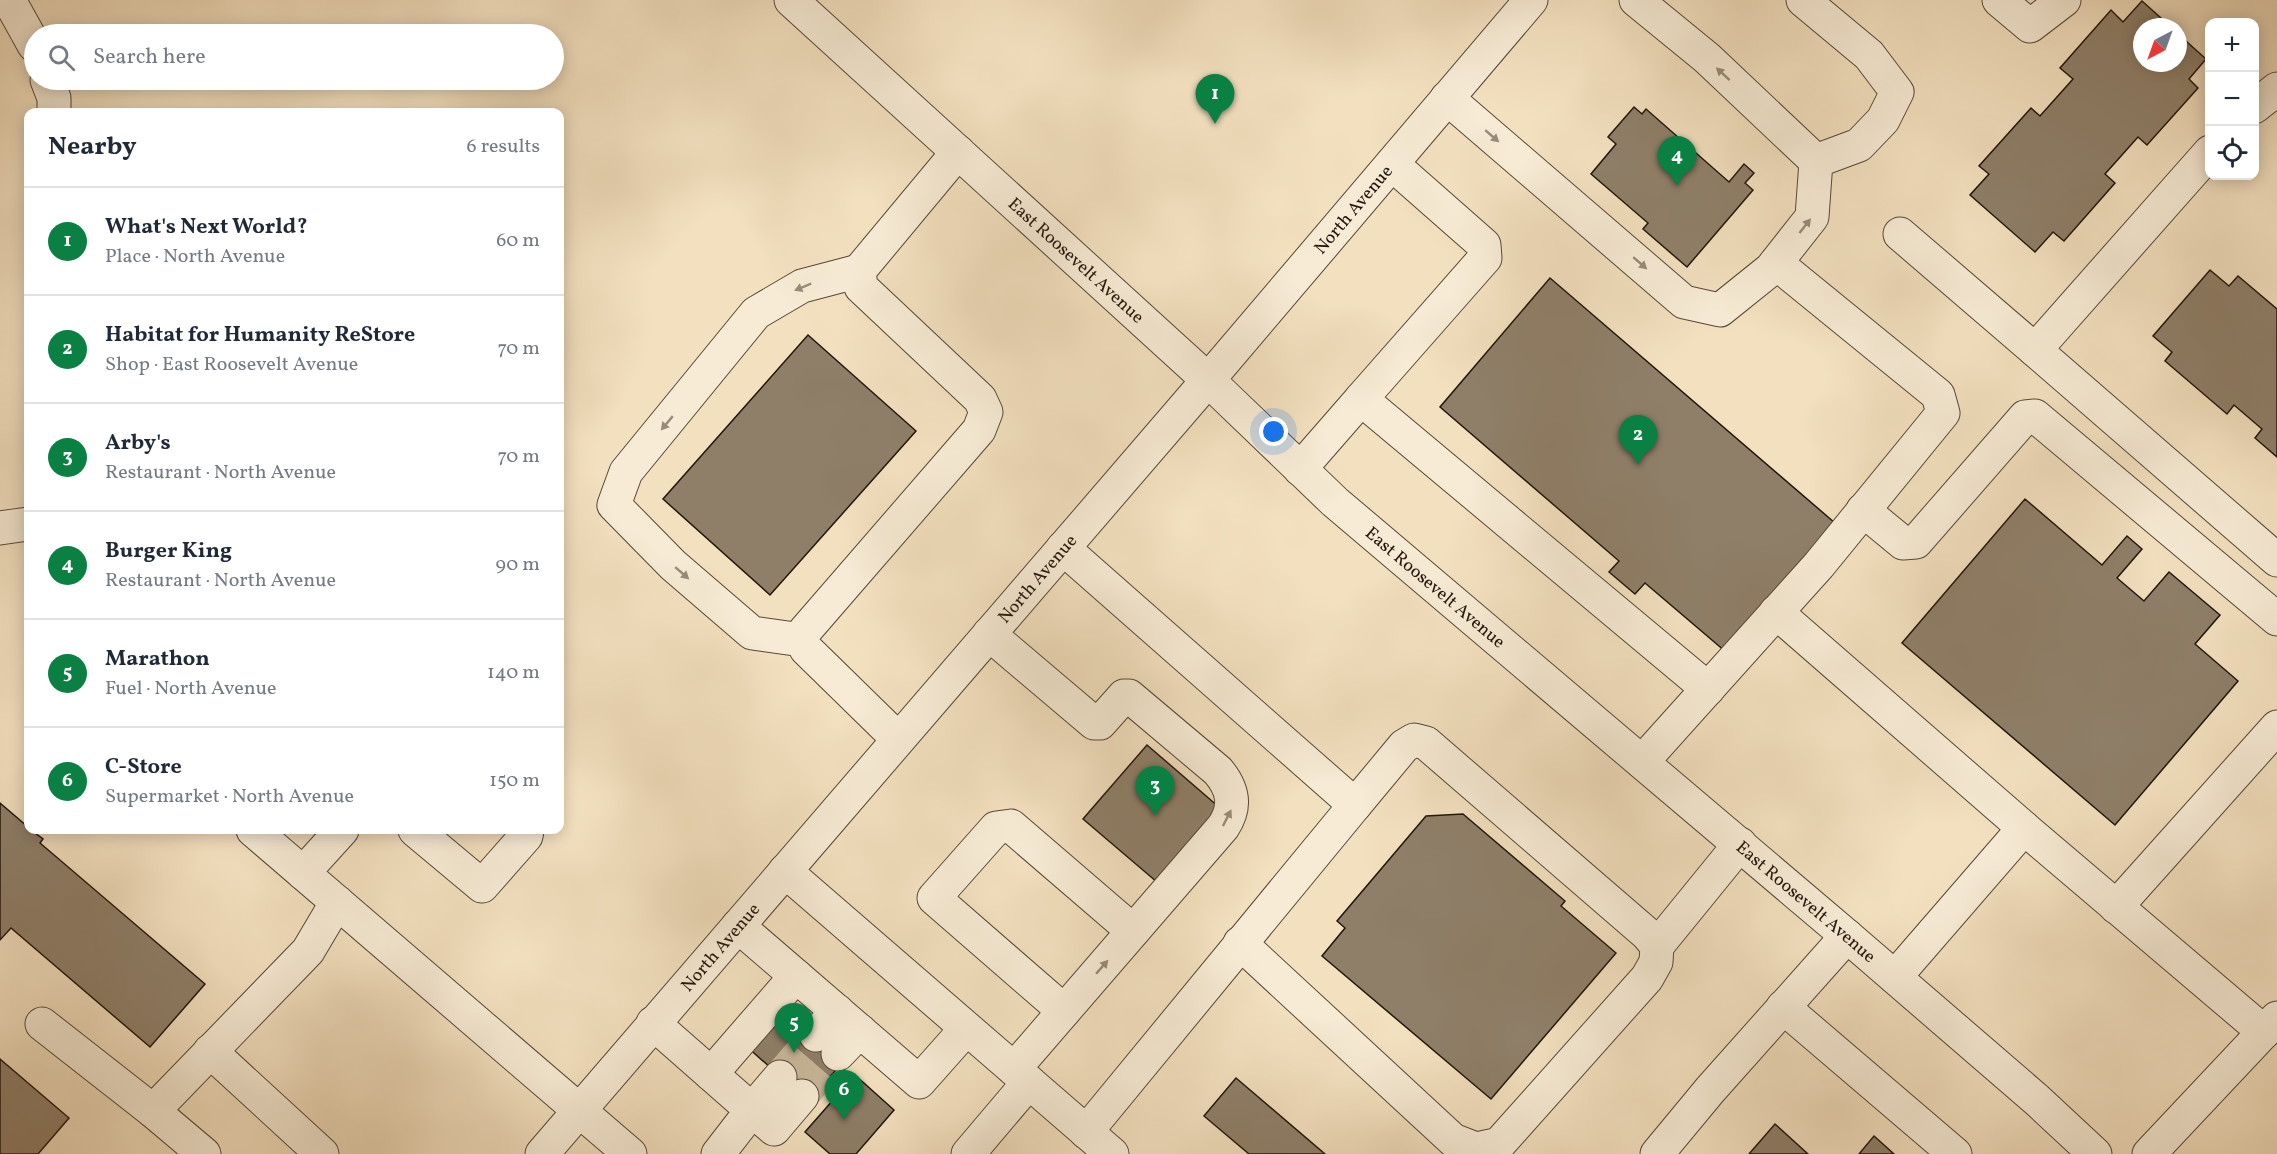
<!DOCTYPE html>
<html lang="en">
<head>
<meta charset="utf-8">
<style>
	:root { --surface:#fff; --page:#f2f2f3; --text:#1f2937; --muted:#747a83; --line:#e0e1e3; --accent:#0b8043 }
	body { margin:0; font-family:Vollkorn,serif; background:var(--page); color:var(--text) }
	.controls { position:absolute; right:18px; top:18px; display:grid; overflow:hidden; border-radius:12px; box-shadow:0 3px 15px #0003 }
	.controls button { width:54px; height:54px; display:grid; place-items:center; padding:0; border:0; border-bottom:2px solid var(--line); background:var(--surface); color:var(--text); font:30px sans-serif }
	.compass { position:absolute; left:2133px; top:18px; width:54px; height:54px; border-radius:50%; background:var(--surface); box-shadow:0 3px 15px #0003; rotate:221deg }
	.you { position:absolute; left:1274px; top:432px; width:21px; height:21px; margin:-15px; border:4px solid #fff; border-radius:50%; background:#1a73e8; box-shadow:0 0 0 9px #1a73e833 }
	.badge { display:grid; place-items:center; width:39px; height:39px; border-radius:50%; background:var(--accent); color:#fff; font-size:20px; font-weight:700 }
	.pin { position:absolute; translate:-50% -50px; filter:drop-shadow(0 2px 3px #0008) }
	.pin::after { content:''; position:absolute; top:32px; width:21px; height:18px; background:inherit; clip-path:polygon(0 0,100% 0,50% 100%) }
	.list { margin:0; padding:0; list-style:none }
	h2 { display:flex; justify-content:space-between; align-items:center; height:78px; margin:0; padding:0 24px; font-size:26px }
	h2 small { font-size:20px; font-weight:400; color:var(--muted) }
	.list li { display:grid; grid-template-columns:39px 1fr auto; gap:18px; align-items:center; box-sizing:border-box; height:108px; padding:0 24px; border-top:2px solid var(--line) }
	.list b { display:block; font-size:22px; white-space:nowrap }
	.list p { margin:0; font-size:20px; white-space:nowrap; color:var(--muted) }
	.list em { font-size:20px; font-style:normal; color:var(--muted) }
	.icon { flex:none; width:33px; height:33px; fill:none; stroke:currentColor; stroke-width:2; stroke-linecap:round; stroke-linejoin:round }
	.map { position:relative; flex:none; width:2277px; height:1154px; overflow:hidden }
	.search { position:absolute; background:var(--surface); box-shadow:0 3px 15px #0003; left:24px; top:24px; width:540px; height:66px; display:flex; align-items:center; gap:15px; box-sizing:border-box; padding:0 21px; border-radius:33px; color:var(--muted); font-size:22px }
	.panel { position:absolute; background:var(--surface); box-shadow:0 3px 15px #0003; left:24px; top:108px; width:540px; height:726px; border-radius:12px }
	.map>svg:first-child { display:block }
</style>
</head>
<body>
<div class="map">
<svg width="2277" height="1154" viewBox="0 0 2277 1154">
	<rect width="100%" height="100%" fill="#f3e0bf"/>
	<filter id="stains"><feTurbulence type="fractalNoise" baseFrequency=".00333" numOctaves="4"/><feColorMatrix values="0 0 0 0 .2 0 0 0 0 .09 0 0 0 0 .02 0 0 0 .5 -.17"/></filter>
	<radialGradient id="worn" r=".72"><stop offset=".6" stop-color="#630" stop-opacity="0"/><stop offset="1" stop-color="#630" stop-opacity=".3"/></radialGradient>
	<g fill="#8f7f69" stroke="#22160b" stroke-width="1.5">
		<path d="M 2142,1 L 2171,27 L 2142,27 L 2142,63 L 2178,63 L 2178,34 L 2206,59 L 2189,79 L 2198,88 L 2147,145 L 2138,137 L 2105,174 L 2115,183 L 2064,241 L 2053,232 L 2035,252 L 1970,195 L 1989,174 L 1979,166 L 2031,108 L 2040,116 L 2073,79 L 2060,68 L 2111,10 L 2123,22 Z"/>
		<path d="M 1634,107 L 1642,114 L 1646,109 L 1729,182 L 1744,164 L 1754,173 L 1745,183 L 1753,190 L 1687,267 L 1643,229 L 1648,223 L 1591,174 L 1616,144 L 1608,137 Z"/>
		<path d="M 2210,270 L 2229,286 L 2238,276 L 2277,309 L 2277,457 L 2255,438 L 2262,429 L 2234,405 L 2227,414 L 2165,361 L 2172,352 L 2153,336 Z"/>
		<path d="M 1550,278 L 1835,523 L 1726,652 L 1645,583 L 1635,594 L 1609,572 L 1619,561 L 1440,407 Z"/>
		<path d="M 808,335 L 916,431 L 770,595 L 663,499 Z"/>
		<path d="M 2025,499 L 2102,565 L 2127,536 L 2142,549 L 2117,578 L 2144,601 L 2169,572 L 2220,615 L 2195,644 L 2238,681 L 2115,825 L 1902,643 Z"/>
		<path d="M 1147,745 L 1227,814 L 1164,888 L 1083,819 Z"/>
		<path d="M 0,803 L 28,827 L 28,830 L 31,830 L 43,839 L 40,843 L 205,984 L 150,1047 L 11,928 L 0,940 Z"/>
		<path d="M 1463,814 L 1565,901 L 1561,906 L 1616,953 L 1491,1099 L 1322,956 L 1345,928 L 1337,921 L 1426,816 Z"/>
		<path d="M 781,1004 L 845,1060 L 808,1101 L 745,1045 Z"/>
		<path d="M 0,1059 L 69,1118 L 38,1154 L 0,1154 Z"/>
		<path d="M 855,1075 L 894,1110 L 856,1154 L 830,1154 L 805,1132 Z"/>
		<path d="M 1236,1078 L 1325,1154 L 1249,1154 L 1204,1116 Z"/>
		<path d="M 1775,1124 L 1808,1154 L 1749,1154 Z"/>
		<path d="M 1874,1136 L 1894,1154 L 1859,1154 Z"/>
	</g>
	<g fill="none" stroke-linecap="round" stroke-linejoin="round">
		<g stroke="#c9b89b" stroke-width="33" stroke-dasharray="33 16" stroke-linecap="butt">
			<path d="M 780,1077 L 816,1035"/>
			<path d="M 802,1096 L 838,1054"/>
		</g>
		<g stroke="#564838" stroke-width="35">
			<g id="minor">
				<path d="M 9,0 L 34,45"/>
				<path id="s1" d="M 791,0 L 1208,380 L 1335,502 L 1847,936 L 2037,1100 L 2095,1154"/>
				<path d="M 1803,0 L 1869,55 L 1897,92 L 1883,120 L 1859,145 L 1816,161"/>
				<path d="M 1999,0 L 2030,26 L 2064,0"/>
				<path d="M 47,80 L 54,98 L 54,112"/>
				<path d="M 1447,98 L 1684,302 L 1720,310 L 1771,269 L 1812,217 L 1816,161 L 1707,58 L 1636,0"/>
				<path d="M 2254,107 L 2277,89"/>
				<path d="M 2210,152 L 2035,350 L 2277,560"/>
				<path d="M 1900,234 L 2035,350"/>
				<path d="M 1361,399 L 1485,258 L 1484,245 L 1392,164"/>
				<path d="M 1300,469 L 1361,399 L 1708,689"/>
				<path d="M 1863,510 L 1903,543 L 1916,542 L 2025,417 L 2035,416 L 2277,619"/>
				<path d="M 0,528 L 28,524"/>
				<path d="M 1063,548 L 1355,805 L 1086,1132"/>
				<path d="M 1776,612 L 2024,828"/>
				<path d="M 989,634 L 1094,723 L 1100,723 L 1124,696 L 1129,696 L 1218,771 C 1233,789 1237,806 1223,827 L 1014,1069"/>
				<path d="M 802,640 L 752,633 L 673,565 L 614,505 L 626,472 L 756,313 L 802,286 L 859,271"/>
				<path d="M 898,739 L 806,649 L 802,640 L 804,632 L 979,430 L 986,412 L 980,399 L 861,287 L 859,271 L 958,152"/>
				<path d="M 1642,762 L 1819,565 L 1943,413 L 1938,395 L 1776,263"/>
				<path d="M 253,830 L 630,1154"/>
				<path d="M 415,830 L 482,886 L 526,836 L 527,830"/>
				<path d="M 785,871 L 1112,1154"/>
				<path d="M 303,873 L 342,830"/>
				<path d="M 2116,907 L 2277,727"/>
				<path d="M 738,926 L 919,1082 L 966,1029"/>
				<path d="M 1240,943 L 1453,1140 L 1476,1149 L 1499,1144 L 1647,978 L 1656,962 L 1657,946 L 1647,934 L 1426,743 L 1414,740 L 1404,746 L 1355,805"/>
				<path d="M 1657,946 L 1740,844"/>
				<path d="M 1895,977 L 2024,828 L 2264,1032"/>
				<path d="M 1783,1007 L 1955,1154"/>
				<path d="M 1064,1011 L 934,898 L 996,828 L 1011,826 L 1133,931"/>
				<path d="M 653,1023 L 752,1110 L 718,1154"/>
				<path d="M 42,1024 L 153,1111"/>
				<path d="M 816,1035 L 837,1011"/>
				<path d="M 210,1051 L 322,1154"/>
				<path d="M 838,1054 L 860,1031"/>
				<path d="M 711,1074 L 796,976"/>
				<path d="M 780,1077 L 752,1110 L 774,1129 L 802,1096"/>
				<path d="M 204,1154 L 153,1111 L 308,951 L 337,902"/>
				<path id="s2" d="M 542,1154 L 1208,380 L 1531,0"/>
				<path d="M 968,1154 L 1029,1082"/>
				<path d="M 1657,1154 L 1710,1090 L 1847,936"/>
				<path d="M 2149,1154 L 2277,1018"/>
			</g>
		</g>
		<use href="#minor" stroke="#f7ebd5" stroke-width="33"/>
	</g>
	<defs><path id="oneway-solid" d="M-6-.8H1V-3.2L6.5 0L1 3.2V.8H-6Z" transform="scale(1.5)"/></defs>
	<g fill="#978b7a">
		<use href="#oneway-solid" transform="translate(1723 74) rotate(-137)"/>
		<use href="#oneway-solid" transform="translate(1492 136) rotate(41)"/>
		<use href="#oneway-solid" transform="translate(1805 226) rotate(-52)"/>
		<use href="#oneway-solid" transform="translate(1640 263) rotate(41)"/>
		<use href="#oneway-solid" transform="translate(803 287) rotate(157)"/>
		<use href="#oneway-solid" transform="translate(667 423) rotate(130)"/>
		<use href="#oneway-solid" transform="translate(682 573) rotate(41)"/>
		<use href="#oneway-solid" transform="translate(1227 818) rotate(-63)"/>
		<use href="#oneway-solid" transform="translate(1102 967) rotate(-49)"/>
	</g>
	<g text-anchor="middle" stroke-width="4.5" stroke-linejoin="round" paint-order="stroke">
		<g font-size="18" fill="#22160b" stroke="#f7ebd5">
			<text dy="6" stroke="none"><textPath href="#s2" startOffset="1245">North Avenue</textPath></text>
			<text dy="6" stroke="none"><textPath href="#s1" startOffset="386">East Roosevelt Avenue</textPath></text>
			<text dy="6" stroke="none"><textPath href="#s2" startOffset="759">North Avenue</textPath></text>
			<text dy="6" stroke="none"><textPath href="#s1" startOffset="872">East Roosevelt Avenue</textPath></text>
			<text dy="6" stroke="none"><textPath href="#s1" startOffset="1358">East Roosevelt Avenue</textPath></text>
			<text dy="6" stroke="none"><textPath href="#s2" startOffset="273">North Avenue</textPath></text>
		</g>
	</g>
	<rect width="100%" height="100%" filter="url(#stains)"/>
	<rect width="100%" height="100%" fill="url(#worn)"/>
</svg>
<div class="controls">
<button>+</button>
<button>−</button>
<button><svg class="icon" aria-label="locate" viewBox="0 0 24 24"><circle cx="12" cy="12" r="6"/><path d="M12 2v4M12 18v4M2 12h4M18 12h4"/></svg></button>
</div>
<svg class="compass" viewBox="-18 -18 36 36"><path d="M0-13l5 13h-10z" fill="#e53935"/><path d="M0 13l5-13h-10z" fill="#747a83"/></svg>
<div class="you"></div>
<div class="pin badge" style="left:1215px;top:124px">1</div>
<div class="pin badge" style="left:1638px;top:465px">2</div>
<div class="pin badge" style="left:1155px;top:816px">3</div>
<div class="pin badge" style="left:1677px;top:186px">4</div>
<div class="pin badge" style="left:794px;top:1053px">5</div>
<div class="pin badge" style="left:844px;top:1120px">6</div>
<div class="search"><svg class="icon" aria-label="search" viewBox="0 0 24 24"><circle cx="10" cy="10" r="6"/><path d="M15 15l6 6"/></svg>Search here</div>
<section class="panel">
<h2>Nearby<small>6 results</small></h2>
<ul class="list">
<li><span class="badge">1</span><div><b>What's Next World?</b><p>Place · North Avenue</p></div><em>60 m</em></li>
<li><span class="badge">2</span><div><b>Habitat for Humanity ReStore</b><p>Shop · East Roosevelt Avenue</p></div><em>70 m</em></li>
<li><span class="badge">3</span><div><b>Arby's</b><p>Restaurant · North Avenue</p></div><em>70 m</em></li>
<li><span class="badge">4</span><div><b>Burger King</b><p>Restaurant · North Avenue</p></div><em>90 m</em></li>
<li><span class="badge">5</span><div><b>Marathon</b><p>Fuel · North Avenue</p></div><em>140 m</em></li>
<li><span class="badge">6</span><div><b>C-Store</b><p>Supermarket · North Avenue</p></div><em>150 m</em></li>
</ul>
</section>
</div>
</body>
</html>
